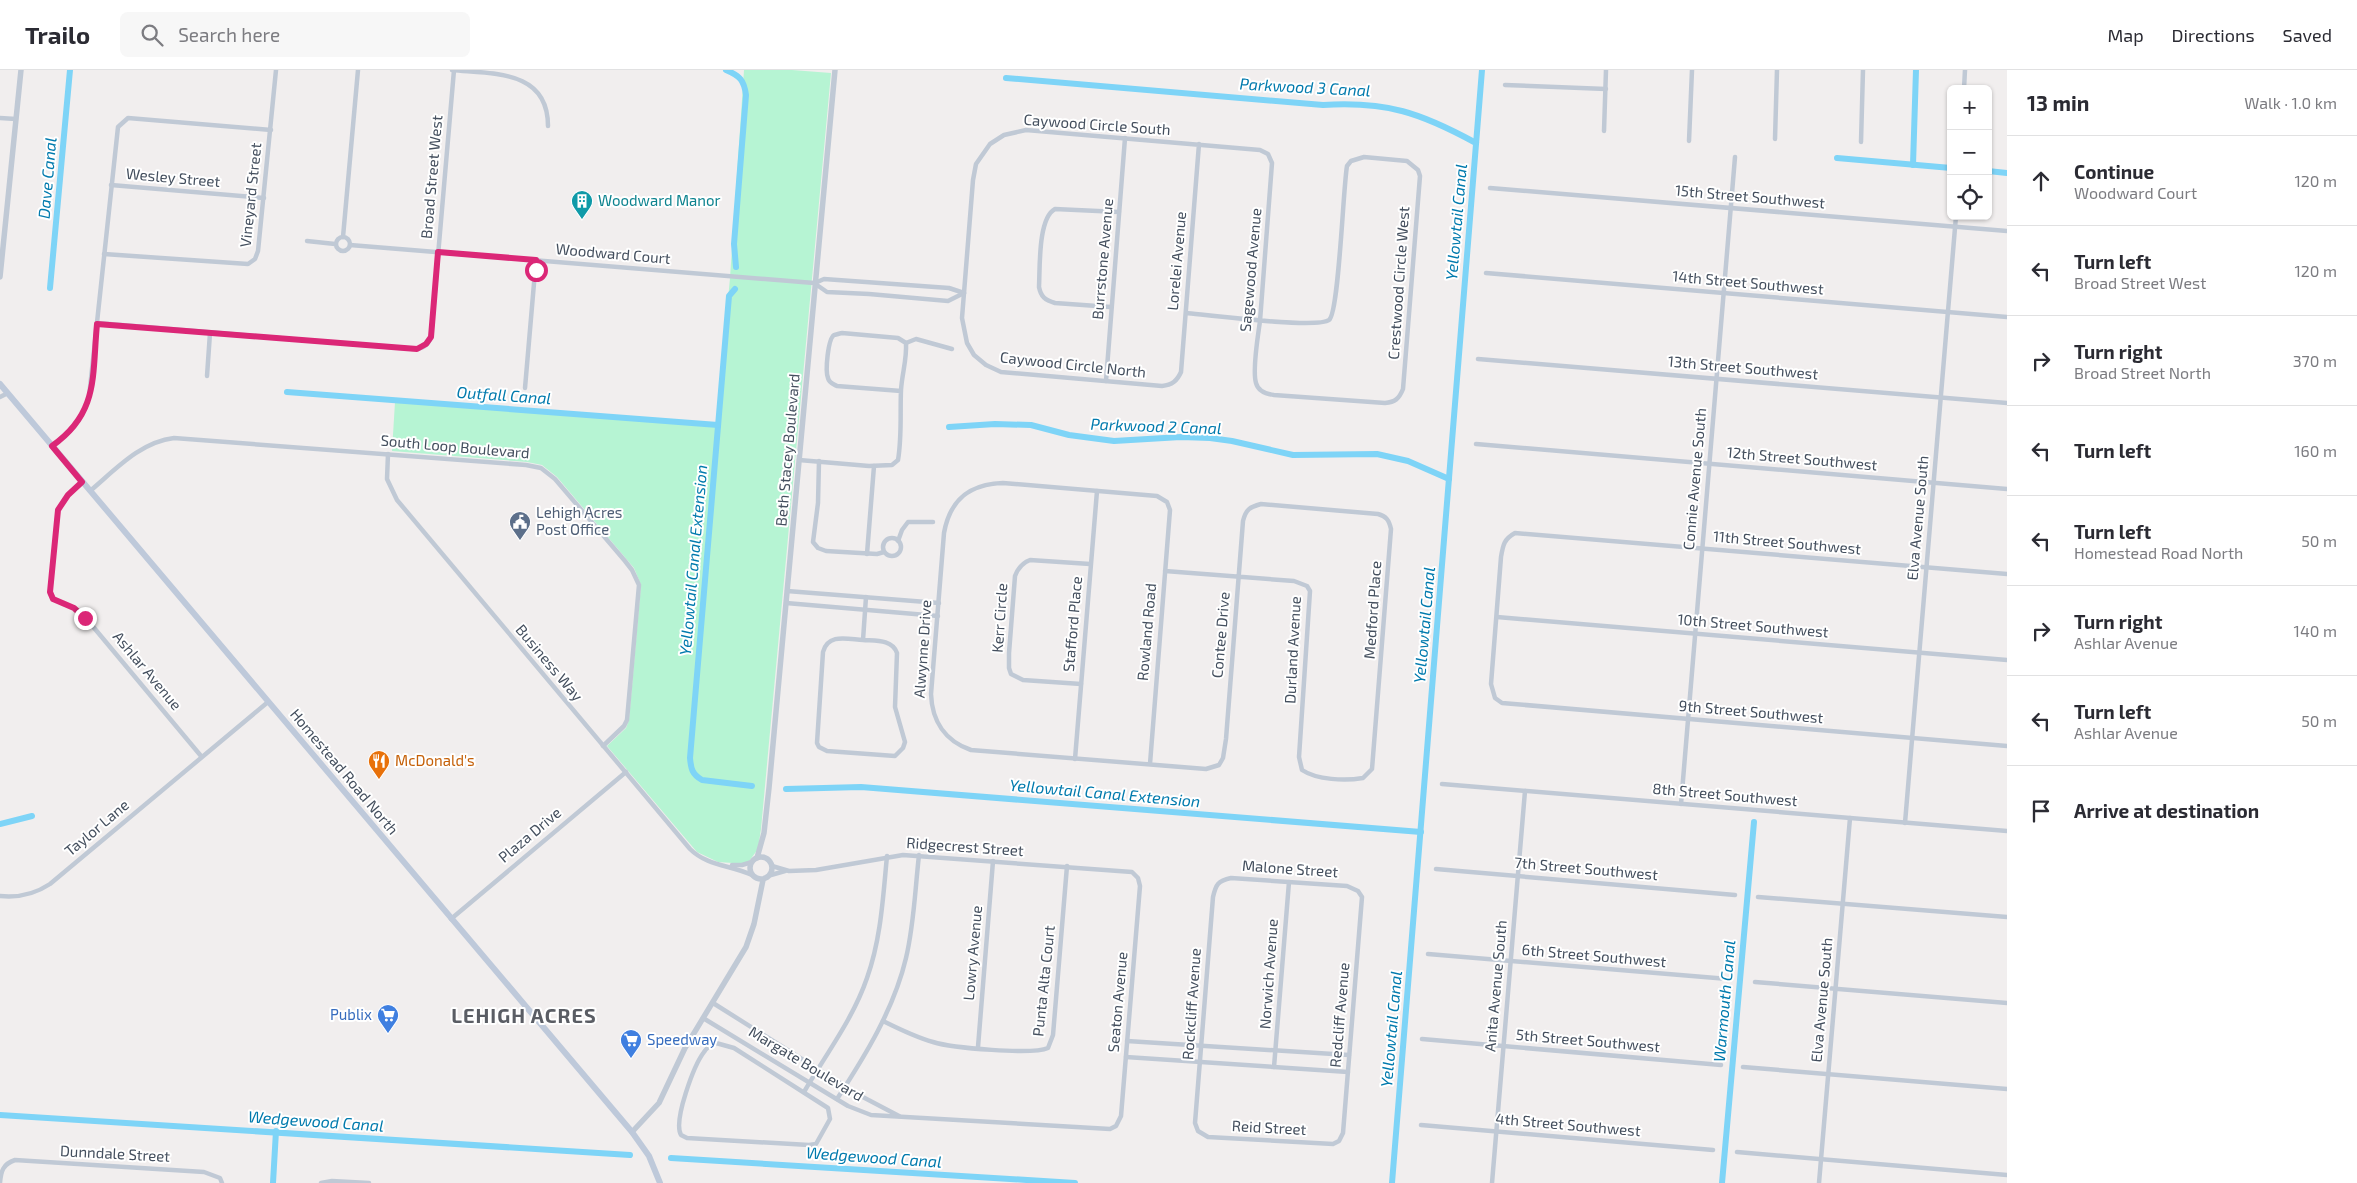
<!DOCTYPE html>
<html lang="en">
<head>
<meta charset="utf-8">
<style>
	:root { --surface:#fff; --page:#f7f7f7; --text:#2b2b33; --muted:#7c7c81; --line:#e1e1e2 }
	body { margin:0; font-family:"Exo 2",sans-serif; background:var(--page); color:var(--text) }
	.controls { position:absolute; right:15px; top:15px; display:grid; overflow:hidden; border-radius:8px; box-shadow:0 1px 4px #0004 }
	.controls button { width:45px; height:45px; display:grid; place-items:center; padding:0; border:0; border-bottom:1px solid var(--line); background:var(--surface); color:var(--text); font:25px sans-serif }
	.stop { position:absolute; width:15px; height:15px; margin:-11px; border:4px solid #db2777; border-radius:50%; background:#fff }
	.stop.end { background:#db2777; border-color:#fff; box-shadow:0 1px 5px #0008 }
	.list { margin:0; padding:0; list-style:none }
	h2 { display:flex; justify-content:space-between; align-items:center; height:65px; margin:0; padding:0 20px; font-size:21px }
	h2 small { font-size:16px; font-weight:400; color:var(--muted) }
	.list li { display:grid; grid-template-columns:32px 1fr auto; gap:15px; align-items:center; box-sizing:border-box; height:90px; padding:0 20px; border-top:1px solid var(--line) }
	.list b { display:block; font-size:19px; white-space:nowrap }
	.list p { margin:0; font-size:16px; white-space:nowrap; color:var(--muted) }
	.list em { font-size:16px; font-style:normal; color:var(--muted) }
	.icon { flex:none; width:28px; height:28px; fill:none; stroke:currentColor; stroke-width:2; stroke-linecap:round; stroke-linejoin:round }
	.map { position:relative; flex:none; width:2007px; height:1113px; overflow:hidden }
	header { display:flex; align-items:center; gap:30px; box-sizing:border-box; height:70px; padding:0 25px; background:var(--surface); border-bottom:1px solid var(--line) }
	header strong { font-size:24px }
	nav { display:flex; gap:28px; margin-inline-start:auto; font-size:18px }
	.search { width:350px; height:45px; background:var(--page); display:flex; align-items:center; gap:12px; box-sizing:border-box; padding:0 18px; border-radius:8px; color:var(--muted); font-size:19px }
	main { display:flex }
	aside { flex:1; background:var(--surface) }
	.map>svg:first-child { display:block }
</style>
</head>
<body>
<header>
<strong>Trailo</strong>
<div class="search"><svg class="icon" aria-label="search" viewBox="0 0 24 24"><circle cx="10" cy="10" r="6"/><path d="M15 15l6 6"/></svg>Search here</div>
<nav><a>Map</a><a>Directions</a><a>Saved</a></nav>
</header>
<main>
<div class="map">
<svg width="2007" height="1113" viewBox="0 0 2007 1113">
	<rect width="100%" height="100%" fill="#f1eeee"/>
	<path fill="#b6f4d3" d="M 744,0 L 792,0 L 831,3 L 761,759 L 758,779 L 747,794 L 718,792 L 697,782 L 607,676 L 626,658 L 629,650 L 641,515 L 634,498 L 557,407 L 542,395 L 527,392 L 392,381 L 395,332 L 716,357 L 730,208 Z"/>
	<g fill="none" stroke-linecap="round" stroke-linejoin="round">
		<g stroke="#7ed4f7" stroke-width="6">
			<path d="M 726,0 C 740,6 744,10 746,25 L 734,174 L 736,197"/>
			<path d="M 1006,8 L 1323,35 C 1387,31 1421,43 1476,73"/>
			<path d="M 1837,88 L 1951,98"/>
			<path d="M 1913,95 L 1916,0"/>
			<path d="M 1988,101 L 2007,103"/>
			<path d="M 50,218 L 70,0"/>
			<path d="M 735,219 L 729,226 L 690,688 C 691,699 692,704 702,710 L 752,716"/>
			<path d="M 287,322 L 718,355"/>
			<path d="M 949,357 L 995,354 L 1031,355 L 1069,365 L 1114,371 L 1181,367 L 1210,368 L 1232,371 L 1293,385 L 1377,384 L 1408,391 L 1449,409"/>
			<path d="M 786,719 L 861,717 L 1421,762"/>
			<path d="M 0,754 L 32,746"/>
			<path d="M 0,1045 L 630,1085"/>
			<path d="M 671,1088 L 1075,1113"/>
			<path d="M 273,1113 L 276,1061"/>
			<path d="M 1392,1113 L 1482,0"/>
			<path d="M 1722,1113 L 1754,752"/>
		</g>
		<g stroke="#c0c9d5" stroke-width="4.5">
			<path d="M 452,0 C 494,4 548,0 548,56"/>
			<path d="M 1505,15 L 1606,19"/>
			<path d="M 1964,19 L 1965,0"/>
			<path d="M 0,48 L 16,49"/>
			<path d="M 1604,61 L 1606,0"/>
			<path d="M 1775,69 L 1777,0"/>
			<path d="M 1689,71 L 1692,0"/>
			<path d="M 1861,72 L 1863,0"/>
			<path d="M 111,115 L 264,128"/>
			<path d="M 1490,118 L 2007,161"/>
			<circle cx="343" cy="174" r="7"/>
			<path d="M 343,167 L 358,0"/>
			<path d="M 307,171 L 335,174"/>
			<path d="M 350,175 L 814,213 L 827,222 L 869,224 L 948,231 L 964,223"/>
			<path d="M 104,184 L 248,194 L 255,189 L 258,181 L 276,0"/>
			<path d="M 1486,203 L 2007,247"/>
			<path d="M 815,213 L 824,209 L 949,218 L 964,223"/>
			<path d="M 1111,237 L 1055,233 C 1045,230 1041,227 1039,217 C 1040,197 1038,148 1055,139 L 1119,142"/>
			<path d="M 1186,243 C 1207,245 1317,259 1329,250 C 1339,243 1343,118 1347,96 L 1351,91 L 1364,87 L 1407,91 L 1418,100 L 1420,106 L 1403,319 C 1399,329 1395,332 1385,333 L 1274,325 C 1266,324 1258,321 1256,313 C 1252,300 1258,266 1260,251 C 1264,199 1268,146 1272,93 L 1268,84 L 1260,80 L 1026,60 L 1004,65 L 990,74 L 976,94 L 973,110 L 962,248 L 967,273 L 974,285 L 986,295 L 1001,302 L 1162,316 C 1172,315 1177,311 1181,302 L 1199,74"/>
			<path d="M 97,253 L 413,279 C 421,279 428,276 431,267 L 454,0"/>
			<path d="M 906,273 L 916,269 L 952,279"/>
			<path d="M 1478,289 L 2007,333"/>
			<path d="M 207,306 L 210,263"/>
			<path d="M 1106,311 L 1125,68"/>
			<path d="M 525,318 L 536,190"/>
			<path d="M 0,327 L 8,323"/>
			<path d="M 1476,374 L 2007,419"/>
			<path d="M 52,376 C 70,363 83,350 89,327 L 118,57 L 128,48 L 271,60"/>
			<path d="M 388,384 L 387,409 L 397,430 L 690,779 C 707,796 730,795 752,805"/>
			<path d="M 799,390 L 869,396 L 892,395 L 898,390 C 902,367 900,343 901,320 C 902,304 907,289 906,273 L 898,268 L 842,263 C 841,263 835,265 834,265 C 828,269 825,301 828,308 C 829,313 833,314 837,316 L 901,321"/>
			<path d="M 819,391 L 818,433 L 813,472 L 818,478 L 826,481 L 877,484 L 884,482"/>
			<path d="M 82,412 L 68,425 L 58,440 L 50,522 L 53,529 L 74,538 L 85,547 L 201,686"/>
			<path d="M 90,421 C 115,400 140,372 174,368 L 526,395 L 541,398 L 555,409 L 625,491 L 632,500 L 639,515 L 627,650 L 624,656 L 603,676"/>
			<circle cx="892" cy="477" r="9"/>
			<path d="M 898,471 L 902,460 L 908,452 L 933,452"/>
			<path d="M 867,484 L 874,396"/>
			<path d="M 2007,504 L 1515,463 C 1504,469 1503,475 1501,487 L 1491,614 L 1495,628 L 1502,633 L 2007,676"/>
			<path d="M 787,521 L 939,533"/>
			<path d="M 786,533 L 938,546"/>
			<path d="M 1497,547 L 2007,590"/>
			<path d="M 863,570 C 847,569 828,563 823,582 L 817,673 L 819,677 L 827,681 L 895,686 L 903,678 L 905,672 L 895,637 L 897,583 C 892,569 875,571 863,570 L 866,527"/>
			<path d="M 1081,614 L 1023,610 L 1011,604 L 1009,598 L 1009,583 L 1015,506 C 1018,498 1022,493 1030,490 L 1090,494"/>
			<path d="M 1075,689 L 1097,421"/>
			<path d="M 1150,694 L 1170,440 L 1167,432 L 1157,426 L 1003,413 C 970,414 950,429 944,463 L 931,624 C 932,651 945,671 971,680 L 1206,699 L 1219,695 L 1223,688 L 1226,669 L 1243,451 C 1246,439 1250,437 1261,434 L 1378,444 C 1386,446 1389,450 1391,459 L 1372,699 L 1363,708 C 1345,711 1317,710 1302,700 L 1299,687 L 1310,521 L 1307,516 L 1294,511 L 1165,501"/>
			<path d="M 1442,714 L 2007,761"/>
			<path d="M 1681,734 L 1735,87"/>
			<path d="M 1905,753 L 1956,146"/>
			<path d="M 732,795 L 742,795 L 752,792"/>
			<path d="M 1436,799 L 1735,825"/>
			<path d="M 771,805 L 785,801"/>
			<path d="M 1231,808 L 1347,816 L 1358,821 L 1362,827 L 1343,1063 L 1339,1071 L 1333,1074 L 1208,1067 L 1198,1061 L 1195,1053 L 1213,827 C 1216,814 1218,811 1231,808 Z"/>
			<path d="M 0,826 C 19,828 35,824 50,814 L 268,632"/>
			<path d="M 1758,827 L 2007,847"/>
			<path d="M 451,849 L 626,702"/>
			<path d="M 1428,884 L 1728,909"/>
			<path d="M 1755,912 L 2007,933"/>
			<path d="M 713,933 L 859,1025 L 899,1046"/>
			<path d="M 703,948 L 848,1036 L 871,1045 L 1110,1059 L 1116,1056 L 1121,1046 L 1140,816 L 1138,808 L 1132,802 L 903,785 L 816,800 L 789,801 L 772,796"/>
			<path d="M 883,951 C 899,959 915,967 933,972 C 952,978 1032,985 1048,978 L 1053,965 L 1067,796"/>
			<path d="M 1422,969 L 1721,995"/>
			<path d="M 1127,971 L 1349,985"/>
			<path d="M 716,973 L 734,978 L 828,1038 L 830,1049 L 816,1074 L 809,1075 L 687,1068 L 681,1065 C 673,1051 694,995 704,982 C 707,977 711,975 716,973 Z"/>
			<path d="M 978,977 L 993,791"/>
			<path d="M 1126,987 L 1348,1002"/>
			<path d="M 1274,997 L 1289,812"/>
			<path d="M 1743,997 L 2007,1019"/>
			<path d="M 804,1022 C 826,984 853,949 867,908 C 881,869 883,827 887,786"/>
			<path d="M 837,1029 C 865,986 894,939 906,888 C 914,855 915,820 919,785"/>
			<path d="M 1421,1055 L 1713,1080"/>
			<path d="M 1737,1082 L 2007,1105"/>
			<path d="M 0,1113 C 1,1101 3,1094 15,1090 L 204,1102 L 220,1108 L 222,1113"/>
			<path d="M 321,1113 L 332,1111 L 369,1113"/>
			<path d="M 1492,1113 L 1525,721"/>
			<path d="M 1819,1113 L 1850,748"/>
		</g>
		<g stroke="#c0c9d5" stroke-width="5.5">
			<path d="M 0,207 L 21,0"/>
			<circle cx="761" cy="798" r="11"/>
			<path d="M 757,788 L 764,763 L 769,718 L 835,0"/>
			<path d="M 632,1062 L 659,1033 L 685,978 L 746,877 L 754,854 L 763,810"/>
		</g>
		<path stroke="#bec9da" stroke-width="6" d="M 0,314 L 632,1062 L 649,1086 L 660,1113"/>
	</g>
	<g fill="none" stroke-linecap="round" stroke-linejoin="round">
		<path stroke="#db2777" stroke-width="6" d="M 85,548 L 74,538 L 53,529 L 50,522 L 58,440 L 68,425 L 82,412 L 52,376 C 99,343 92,306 97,254 L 417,279 L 426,274 L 431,267 L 438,182 L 536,190 L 536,200"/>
	</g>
	<defs>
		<g id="building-pin" transform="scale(1.125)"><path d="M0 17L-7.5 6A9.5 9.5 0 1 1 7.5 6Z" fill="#0f9aa8" stroke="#fff"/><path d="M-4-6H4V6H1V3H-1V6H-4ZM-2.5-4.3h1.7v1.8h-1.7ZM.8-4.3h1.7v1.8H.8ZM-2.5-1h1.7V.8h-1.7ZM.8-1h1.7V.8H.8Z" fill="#fff"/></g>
		<g id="civic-pin" transform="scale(1.125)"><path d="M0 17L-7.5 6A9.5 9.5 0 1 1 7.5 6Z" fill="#5c6f8a" stroke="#fff"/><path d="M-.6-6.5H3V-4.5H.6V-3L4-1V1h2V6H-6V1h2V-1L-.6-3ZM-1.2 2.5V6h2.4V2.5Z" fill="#fff"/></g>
		<g id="restaurant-pin" transform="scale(1.125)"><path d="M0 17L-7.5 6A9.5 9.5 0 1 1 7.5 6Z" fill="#e8710a" stroke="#fff"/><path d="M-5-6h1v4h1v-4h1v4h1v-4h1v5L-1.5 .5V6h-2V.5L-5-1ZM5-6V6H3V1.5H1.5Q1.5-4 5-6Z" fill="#fff"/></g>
		<g id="supermarket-pin" transform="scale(1.125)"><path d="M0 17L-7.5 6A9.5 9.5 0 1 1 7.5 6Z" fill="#3f7fe0" stroke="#fff"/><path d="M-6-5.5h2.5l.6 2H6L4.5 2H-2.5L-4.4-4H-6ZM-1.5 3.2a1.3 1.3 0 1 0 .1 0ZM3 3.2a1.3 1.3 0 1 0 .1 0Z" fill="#fff"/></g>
	</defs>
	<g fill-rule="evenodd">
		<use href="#building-pin" x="582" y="131"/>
		<use href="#civic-pin" x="520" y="452"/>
		<use href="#restaurant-pin" x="379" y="691"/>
		<use href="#supermarket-pin" x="388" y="945"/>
		<use href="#supermarket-pin" x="631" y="970"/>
	</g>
	<g text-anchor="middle" stroke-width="4" stroke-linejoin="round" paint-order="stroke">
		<g font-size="15" fill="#444f5e" stroke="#fff">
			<text transform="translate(1097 55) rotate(4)" y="5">Caywood Circle South</text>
			<text transform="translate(432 107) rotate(-85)" y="5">Broad Street West</text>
			<text transform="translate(173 108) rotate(5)" y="5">Wesley Street</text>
			<text transform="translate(251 125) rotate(-84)" y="5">Vineyard Street</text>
			<text transform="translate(1750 127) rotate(5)" y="5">15th Street Southwest</text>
			<text transform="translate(613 184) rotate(5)" y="5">Woodward Court</text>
			<text transform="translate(1103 189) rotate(-85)" y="5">Burrstone Avenue</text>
			<text transform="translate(1177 191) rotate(-85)" y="5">Lorelei Avenue</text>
			<text transform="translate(1251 200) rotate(-85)" y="5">Sagewood Avenue</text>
			<text transform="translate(1399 213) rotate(-86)" y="5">Crestwood Circle West</text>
			<text transform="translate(1748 213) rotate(5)" y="5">14th Street Southwest</text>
			<text transform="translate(1073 295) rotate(6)" y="5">Caywood Circle North</text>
			<text transform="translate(1743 298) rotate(5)" y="5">13th Street Southwest</text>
			<text transform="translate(455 377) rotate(5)" y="5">South Loop Boulevard</text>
			<text transform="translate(788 380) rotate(-85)" y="5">Beth Stacey Boulevard</text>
			<text transform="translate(1802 389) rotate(5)" y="5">12th Street Southwest</text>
			<text transform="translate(1695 409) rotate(-85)" y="5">Connie Avenue South</text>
			<text transform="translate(1918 448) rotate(-85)" y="5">Elva Avenue South</text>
			<text transform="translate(1787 473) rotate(5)" y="5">11th Street Southwest</text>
			<text transform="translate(1373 540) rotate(-86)" y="5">Medford Place</text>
			<text transform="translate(1000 548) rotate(-86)" y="5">Kerr Circle</text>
			<text transform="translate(1073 554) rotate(-85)" y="5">Stafford Place</text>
			<text transform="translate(1753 556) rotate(5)" y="5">10th Street Southwest</text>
			<text transform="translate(1147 562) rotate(-85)" y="5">Rowland Road</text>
			<text transform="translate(1221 565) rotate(-85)" y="5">Contee Drive</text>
			<text transform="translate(923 579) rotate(-86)" y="5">Alwynne Drive</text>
			<text transform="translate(1293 580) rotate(-87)" y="5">Durland Avenue</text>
			<text transform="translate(549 593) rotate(50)" y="5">Business Way</text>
			<text transform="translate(147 601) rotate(50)" y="5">Ashlar Avenue</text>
			<text transform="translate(1751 642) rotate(5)" y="5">9th Street Southwest</text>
			<text transform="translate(344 702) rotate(50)" y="5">Homestead Road North</text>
			<text transform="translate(1725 725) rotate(5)" y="5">8th Street Southwest</text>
			<text transform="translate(97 758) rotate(-40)" y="5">Taylor Lane</text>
			<text transform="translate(530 765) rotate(-40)" y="5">Plaza Drive</text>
			<text transform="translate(965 777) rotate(4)" y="5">Ridgecrest Street</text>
			<text transform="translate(1290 799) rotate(4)" y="5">Malone Street</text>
			<text transform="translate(1586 799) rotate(5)" y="5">7th Street Southwest</text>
			<text transform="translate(973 883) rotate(-85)" y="5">Lowry Avenue</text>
			<text transform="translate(1594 886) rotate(5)" y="5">6th Street Southwest</text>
			<text transform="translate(1269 904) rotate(-86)" y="5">Norwich Avenue</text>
			<text transform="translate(1044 911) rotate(-84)" y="5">Punta Alta Court</text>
			<text transform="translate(1496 916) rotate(-85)" y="5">Anita Avenue South</text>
			<text transform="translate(1822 930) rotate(-85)" y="5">Elva Avenue South</text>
			<text transform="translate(1118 932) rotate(-85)" y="5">Seaton Avenue</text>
			<text transform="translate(1192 934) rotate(-86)" y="5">Rockcliff Avenue</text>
			<text transform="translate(1340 945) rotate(-85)" y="5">Redcliff Avenue</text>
			<text transform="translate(1588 971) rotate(5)" y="5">5th Street Southwest</text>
			<text transform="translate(806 994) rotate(31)" y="5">Margate Boulevard</text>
			<text transform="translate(1568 1055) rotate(5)" y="5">4th Street Southwest</text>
			<text transform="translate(1269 1058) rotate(3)" y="5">Reid Street</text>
			<text transform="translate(115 1084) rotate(3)" y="5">Dunndale Street</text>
		</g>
		<g font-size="15" fill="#0d838f" stroke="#fff" text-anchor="start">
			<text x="598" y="136">Woodward Manor</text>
		</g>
		<g font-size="15" fill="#4e5e75" stroke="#fff" text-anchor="start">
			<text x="536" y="448">Lehigh Acres<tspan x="536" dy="17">Post Office</tspan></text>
		</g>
		<g font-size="15" fill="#c56008" stroke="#fff" text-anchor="start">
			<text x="395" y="696">McDonald's</text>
		</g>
		<g font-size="15" fill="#366cbe" stroke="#fff" text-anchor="end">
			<text x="372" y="950">Publix</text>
			<text x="647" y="975" text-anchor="start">Speedway</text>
		</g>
		<g font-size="16" font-style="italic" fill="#017aad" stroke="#fff">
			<text transform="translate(1305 17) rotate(3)" y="6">Parkwood 3 Canal</text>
			<text transform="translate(47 108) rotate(-85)" y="6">Dave Canal</text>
			<text transform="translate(1456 152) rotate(-85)" y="6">Yellowtail Canal</text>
			<text transform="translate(504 325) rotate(4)" y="6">Outfall Canal</text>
			<text transform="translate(1156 356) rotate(2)" y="6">Parkwood 2 Canal</text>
			<text transform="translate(693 490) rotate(-85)" y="6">Yellowtail Canal Extension</text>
			<text transform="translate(1424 555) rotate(-85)" y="6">Yellowtail Canal</text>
			<text transform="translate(1105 723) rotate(5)" y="6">Yellowtail Canal Extension</text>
			<text transform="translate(1724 931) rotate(-85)" y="6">Warmouth Canal</text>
			<text transform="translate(1391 959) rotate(-85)" y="6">Yellowtail Canal</text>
			<text transform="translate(316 1051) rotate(4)" y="6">Wedgewood Canal</text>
			<text transform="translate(874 1087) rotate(4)" y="6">Wedgewood Canal</text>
		</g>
		<g font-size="20" font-weight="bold" letter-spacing="1" fill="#5a5d64" stroke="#fff">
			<text x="524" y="953">LEHIGH ACRES</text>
		</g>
	</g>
</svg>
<div class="controls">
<button>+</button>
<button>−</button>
<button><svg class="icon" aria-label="locate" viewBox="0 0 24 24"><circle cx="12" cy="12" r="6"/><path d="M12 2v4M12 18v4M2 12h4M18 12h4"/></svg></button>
</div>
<div class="stop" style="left:536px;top:200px"></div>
<div class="stop end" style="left:85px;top:548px"></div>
</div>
<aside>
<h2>13 min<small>Walk · 1.0 km</small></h2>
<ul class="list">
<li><svg class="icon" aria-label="ahead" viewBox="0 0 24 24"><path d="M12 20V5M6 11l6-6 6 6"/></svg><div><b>Continue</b><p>Woodward Court</p></div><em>120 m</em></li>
<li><svg class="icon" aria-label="left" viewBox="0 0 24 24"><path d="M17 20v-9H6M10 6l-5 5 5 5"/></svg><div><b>Turn left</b><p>Broad Street West</p></div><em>120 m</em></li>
<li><svg class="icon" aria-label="right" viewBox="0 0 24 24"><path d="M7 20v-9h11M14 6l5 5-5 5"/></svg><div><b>Turn right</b><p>Broad Street North</p></div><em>370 m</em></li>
<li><svg class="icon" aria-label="left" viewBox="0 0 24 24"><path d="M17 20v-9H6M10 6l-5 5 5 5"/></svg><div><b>Turn left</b></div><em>160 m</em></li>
<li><svg class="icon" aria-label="left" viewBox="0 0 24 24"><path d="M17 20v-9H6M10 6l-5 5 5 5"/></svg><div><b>Turn left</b><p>Homestead Road North</p></div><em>50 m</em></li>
<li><svg class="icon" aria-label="right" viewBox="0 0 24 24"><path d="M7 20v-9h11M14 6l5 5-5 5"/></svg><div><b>Turn right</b><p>Ashlar Avenue</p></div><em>140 m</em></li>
<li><svg class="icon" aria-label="left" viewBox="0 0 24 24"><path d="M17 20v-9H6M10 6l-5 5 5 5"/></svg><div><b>Turn left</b><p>Ashlar Avenue</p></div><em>50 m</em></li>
<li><svg class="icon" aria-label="arrive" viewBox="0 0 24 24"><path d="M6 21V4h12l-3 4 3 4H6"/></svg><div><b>Arrive at destination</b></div></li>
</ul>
</aside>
</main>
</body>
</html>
